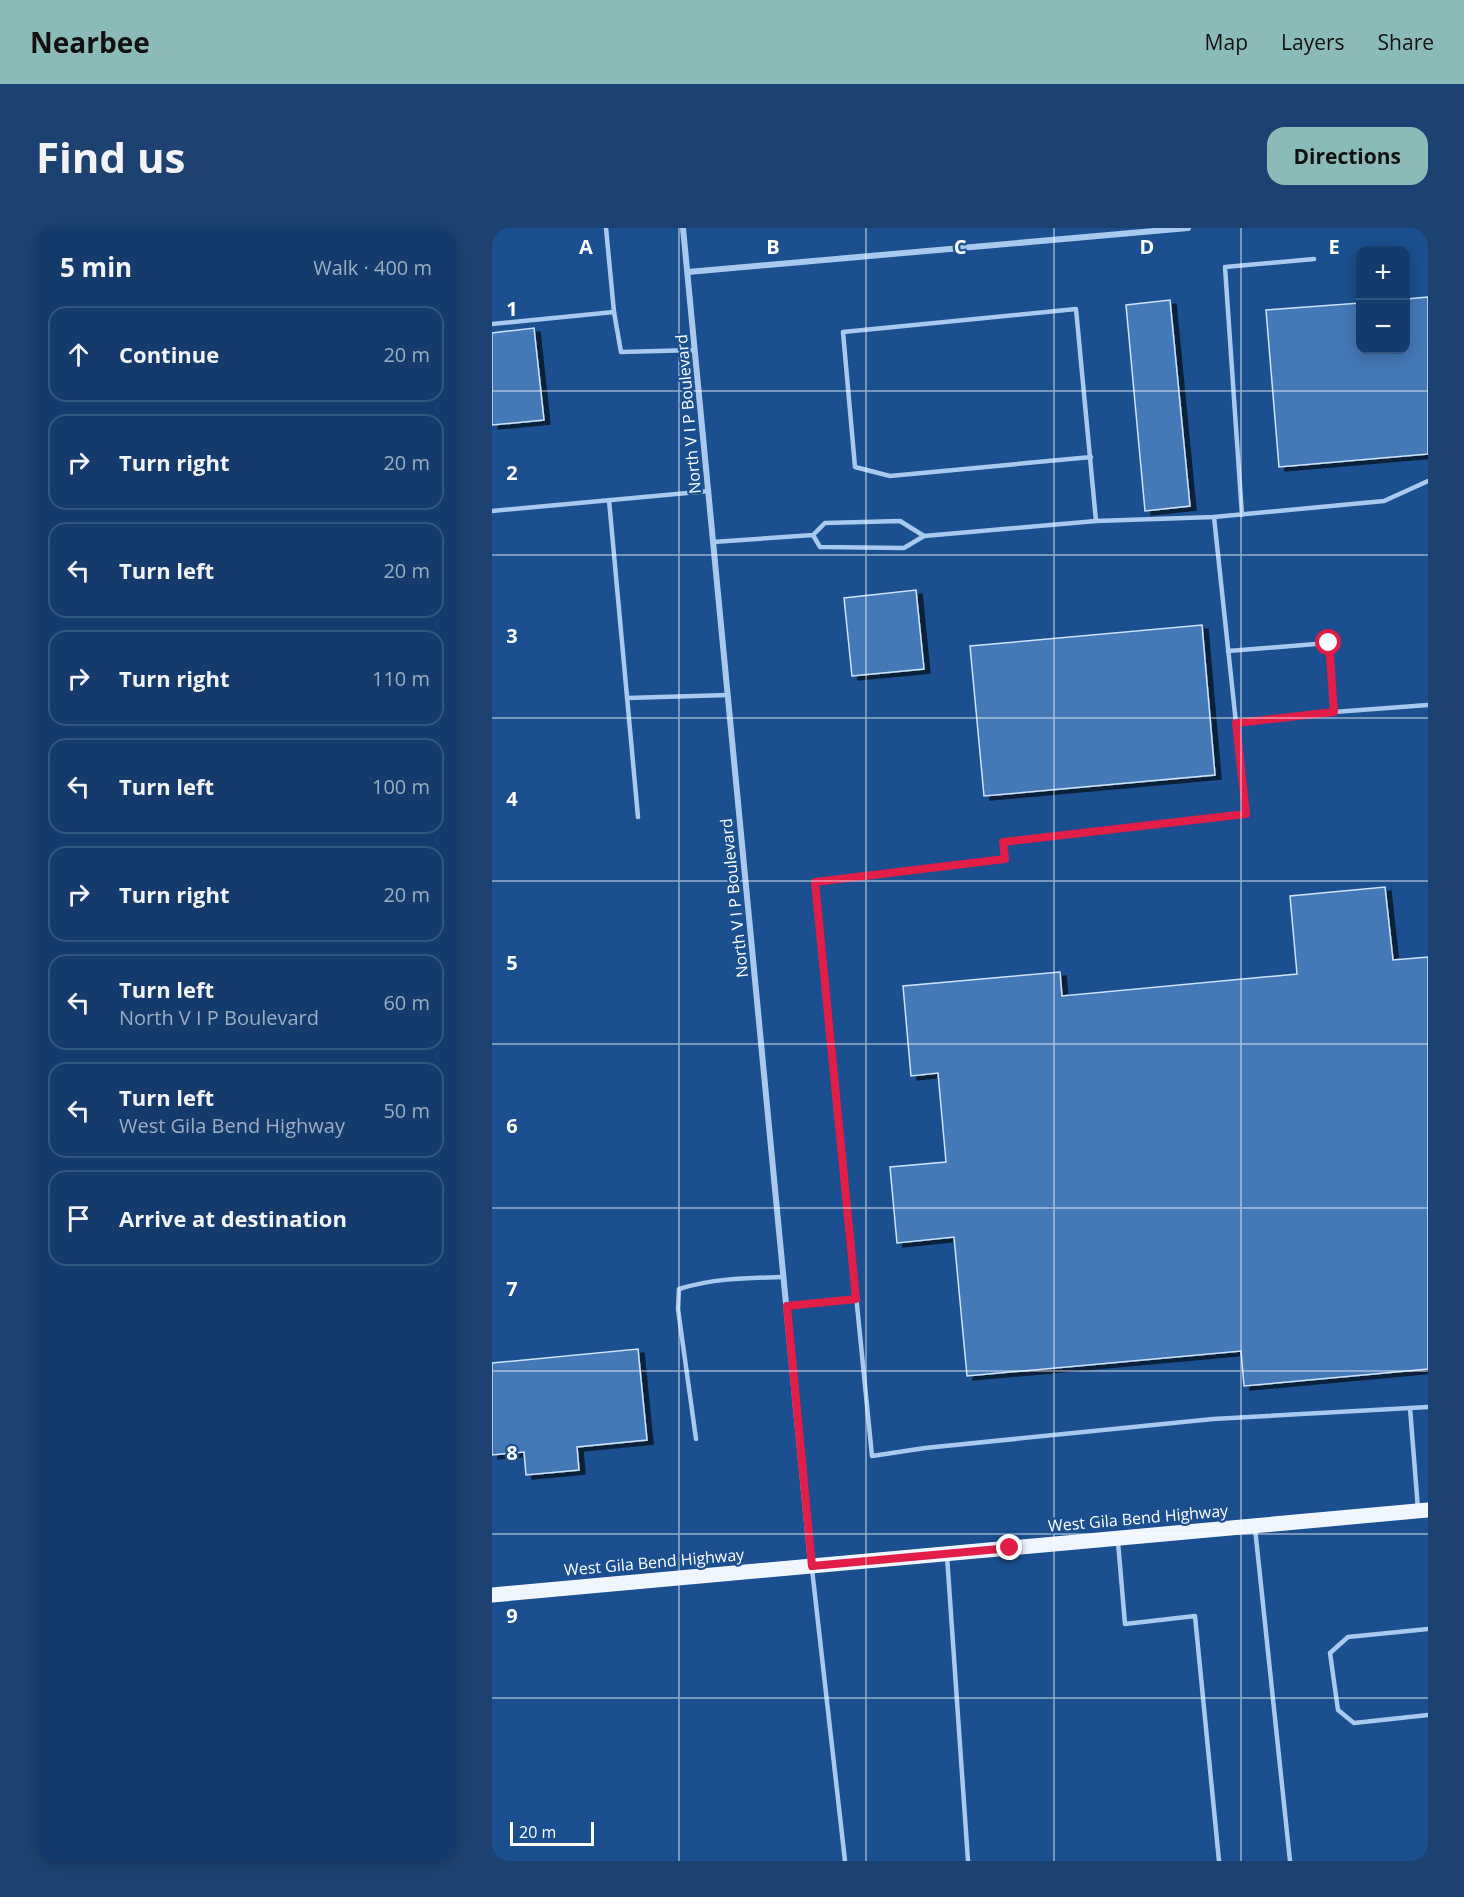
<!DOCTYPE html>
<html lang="en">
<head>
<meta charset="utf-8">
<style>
	:root { --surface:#143b6b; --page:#1d4271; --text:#f1f3f6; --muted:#9dadc1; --line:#33557e; --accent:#8bbbb9 }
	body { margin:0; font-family:"Open Sans",sans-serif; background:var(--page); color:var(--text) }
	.controls { position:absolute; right:18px; top:18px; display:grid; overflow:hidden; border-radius:12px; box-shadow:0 3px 15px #0003 }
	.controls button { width:54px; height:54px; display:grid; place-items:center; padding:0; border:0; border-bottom:2px solid var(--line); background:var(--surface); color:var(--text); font:30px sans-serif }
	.scale { position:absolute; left:18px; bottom:15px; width:84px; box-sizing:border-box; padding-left:6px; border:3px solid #fff; border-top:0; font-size:16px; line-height:21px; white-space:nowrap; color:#fff; -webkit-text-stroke:4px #1b4f8f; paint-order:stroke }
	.stop { position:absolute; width:18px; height:18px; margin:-14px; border:4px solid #e11d48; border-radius:50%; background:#fff }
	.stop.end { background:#e11d48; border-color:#fff; box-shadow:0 2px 6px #0008 }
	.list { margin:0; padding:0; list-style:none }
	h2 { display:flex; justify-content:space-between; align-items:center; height:78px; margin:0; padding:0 24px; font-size:26px }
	h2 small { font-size:20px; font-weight:400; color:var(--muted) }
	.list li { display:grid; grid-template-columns:39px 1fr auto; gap:18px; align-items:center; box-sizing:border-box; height:96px; margin:0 12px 12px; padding:0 12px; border:2px solid var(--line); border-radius:18px }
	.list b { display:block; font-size:22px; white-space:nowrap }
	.list p { margin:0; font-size:20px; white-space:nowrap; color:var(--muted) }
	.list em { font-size:20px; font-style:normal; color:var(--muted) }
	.icon { flex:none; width:33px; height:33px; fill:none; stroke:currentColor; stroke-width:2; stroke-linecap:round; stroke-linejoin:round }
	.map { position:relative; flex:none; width:936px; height:1633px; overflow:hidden; border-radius:18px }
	header { display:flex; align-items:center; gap:36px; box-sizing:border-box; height:84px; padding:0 30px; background:var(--accent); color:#111 }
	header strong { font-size:28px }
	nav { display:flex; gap:33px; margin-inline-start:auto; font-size:21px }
	.intro { display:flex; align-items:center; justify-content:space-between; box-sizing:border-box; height:144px; padding:0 36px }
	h1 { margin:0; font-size:42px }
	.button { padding:15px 27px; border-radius:18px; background:var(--accent); color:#111; font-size:21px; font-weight:700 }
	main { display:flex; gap:36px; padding:0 36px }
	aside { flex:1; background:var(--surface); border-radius:18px; box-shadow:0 3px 15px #0003 }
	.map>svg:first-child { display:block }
</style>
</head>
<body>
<header>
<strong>Nearbee</strong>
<nav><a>Map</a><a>Layers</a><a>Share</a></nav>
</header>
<div class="intro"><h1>Find us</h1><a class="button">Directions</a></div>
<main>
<aside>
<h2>5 min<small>Walk · 400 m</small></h2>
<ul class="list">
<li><svg class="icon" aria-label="ahead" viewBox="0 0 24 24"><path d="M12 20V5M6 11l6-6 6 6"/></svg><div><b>Continue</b></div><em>20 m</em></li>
<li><svg class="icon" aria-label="right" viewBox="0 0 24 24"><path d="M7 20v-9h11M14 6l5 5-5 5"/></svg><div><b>Turn right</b></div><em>20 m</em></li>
<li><svg class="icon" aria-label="left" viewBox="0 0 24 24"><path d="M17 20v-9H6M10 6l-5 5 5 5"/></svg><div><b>Turn left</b></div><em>20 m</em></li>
<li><svg class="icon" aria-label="right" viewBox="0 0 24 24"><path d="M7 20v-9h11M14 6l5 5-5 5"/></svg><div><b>Turn right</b></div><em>110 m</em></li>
<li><svg class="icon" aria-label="left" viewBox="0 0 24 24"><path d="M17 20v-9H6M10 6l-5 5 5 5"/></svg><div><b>Turn left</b></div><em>100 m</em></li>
<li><svg class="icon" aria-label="right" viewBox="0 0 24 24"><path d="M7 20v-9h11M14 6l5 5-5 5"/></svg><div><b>Turn right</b></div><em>20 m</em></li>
<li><svg class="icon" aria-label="left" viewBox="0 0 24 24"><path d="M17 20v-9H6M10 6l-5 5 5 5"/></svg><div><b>Turn left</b><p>North V I P Boulevard</p></div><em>60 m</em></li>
<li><svg class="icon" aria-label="left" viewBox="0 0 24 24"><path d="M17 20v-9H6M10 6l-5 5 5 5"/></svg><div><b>Turn left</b><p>West Gila Bend Highway</p></div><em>50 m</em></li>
<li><svg class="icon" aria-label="arrive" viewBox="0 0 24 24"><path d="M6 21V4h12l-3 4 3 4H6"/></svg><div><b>Arrive at destination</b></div></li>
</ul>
</aside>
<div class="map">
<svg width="936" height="1633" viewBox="0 0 936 1633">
	<defs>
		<filter id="shadow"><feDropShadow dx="6" dy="4" stdDeviation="0" flood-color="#0009"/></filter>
	</defs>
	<rect width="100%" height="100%" fill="#1b4f8f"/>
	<g fill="#4478b7" stroke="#cfe3fa" stroke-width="1.5" filter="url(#shadow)">
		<path d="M 936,69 L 936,226 L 787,239 L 774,82 L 868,75 L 868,122 L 914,122 L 914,71 Z"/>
		<path d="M 678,72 L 698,278 L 653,283 L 634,77 Z"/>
		<path d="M 42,100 L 52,192 L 0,197 L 0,105 Z"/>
		<path d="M 424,362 L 432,441 L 360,448 L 352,370 Z"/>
		<path d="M 710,397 L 723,547 L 492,568 L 478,418 Z"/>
		<path d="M 893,659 L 901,732 L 936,729 L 936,1141 L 752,1158 L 749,1123 L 475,1148 L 462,1009 L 405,1015 L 398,939 L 454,934 L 446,845 L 419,848 L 411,758 L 568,744 L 570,768 L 805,746 L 798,668 Z"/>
		<path d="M 146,1121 L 155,1212 L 85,1219 L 87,1242 L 34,1247 L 32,1224 L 0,1227 L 0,1135 Z"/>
	</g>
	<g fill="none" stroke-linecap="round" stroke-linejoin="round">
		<g stroke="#a9c9ee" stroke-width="4.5">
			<path d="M 114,0 L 122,84"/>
			<path d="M 0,96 L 122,84 L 129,124 L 203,122"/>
			<path d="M 117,272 L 146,589"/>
			<path d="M 0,283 L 217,263"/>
			<path d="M 750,287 L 733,39 L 822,31"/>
			<path d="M 722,289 L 744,495 L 842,484 L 936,477"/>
			<path d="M 604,293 L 722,289 L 892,273 L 936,253"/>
			<path d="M 432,308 L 604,293 L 584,81 L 351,104 L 363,239 L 398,248 L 599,229"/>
			<path d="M 221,314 L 321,307 L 333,295 L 408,293 L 432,308 L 412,320 L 328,319 L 321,307"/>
			<path d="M 736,423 L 836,415 L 842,484"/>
			<path d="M 135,470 L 236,467"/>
			<path d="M 744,495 L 754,586 L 511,614 L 513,631 L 323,654 L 380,1228 L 433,1220 L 721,1191 L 918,1180"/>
			<path d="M 295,1078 L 364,1071"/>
			<path d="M 204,1211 L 186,1081 L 187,1061 C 222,1050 256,1050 292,1049"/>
			<path d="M 926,1281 L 918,1180 L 936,1179"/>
			<path d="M 763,1300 L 798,1633"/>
			<path d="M 626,1314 L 633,1396 L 703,1388 L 727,1633"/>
			<path d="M 455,1328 L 476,1633"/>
			<path d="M 320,1341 L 353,1633"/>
			<path d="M 936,1401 L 856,1409 L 838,1425 L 846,1482 L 862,1495 L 936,1487"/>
		</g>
		<g stroke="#a9c9ee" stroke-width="6">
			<path d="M 191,0 L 319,1337"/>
			<path d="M 196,44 L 696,0"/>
		</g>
		<path stroke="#f0f6ff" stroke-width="15" d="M 0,1367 L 936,1282"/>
	</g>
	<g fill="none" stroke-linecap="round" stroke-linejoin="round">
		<path stroke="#e11d48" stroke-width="8" d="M 518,1320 L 320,1338 L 295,1078 L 364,1071 L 323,654 L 513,631 L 511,614 L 754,586 L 744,495 L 842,484 L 837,415"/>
	</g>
	<path fill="none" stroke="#fff" stroke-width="1.5" stroke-opacity="0.55" d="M 187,0 L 187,1633M 374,0 L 374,1633M 562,0 L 562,1633M 749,0 L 749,1633M 0,163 L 936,163M 0,327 L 936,327M 0,490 L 936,490M 0,653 L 936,653M 0,816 L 936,816M 0,980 L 936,980M 0,1143 L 936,1143M 0,1306 L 936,1306M 0,1470 L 936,1470"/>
	<g text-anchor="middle" stroke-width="4.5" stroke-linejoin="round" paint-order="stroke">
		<g font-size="16" fill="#fff" stroke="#1b4f8f">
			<text transform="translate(196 186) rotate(-95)" y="6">North V I P Boulevard</text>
			<text transform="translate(242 670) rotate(-96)" y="6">North V I P Boulevard</text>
			<text transform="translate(646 1290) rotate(-5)" y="6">West Gila Bend Highway</text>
			<text transform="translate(162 1334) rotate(-5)" y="6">West Gila Bend Highway</text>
		</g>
	</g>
	<g font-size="20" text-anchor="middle" font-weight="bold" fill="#fff" stroke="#1b4f8f" stroke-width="4.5" stroke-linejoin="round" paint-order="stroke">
		<text x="94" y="26">A</text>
		<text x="281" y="26">B</text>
		<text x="468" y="26">C</text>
		<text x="655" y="26">D</text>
		<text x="842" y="26">E</text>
		<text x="20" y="88">1</text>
		<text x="20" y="252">2</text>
		<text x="20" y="415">3</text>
		<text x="20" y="578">4</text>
		<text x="20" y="742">5</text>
		<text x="20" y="905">6</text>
		<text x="20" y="1068">7</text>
		<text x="20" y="1232">8</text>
		<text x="20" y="1395">9</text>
	</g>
</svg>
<div class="controls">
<button>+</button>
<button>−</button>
</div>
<div class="scale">20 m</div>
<div class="stop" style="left:837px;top:415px"></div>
<div class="stop end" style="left:518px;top:1320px"></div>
</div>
</main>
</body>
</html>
